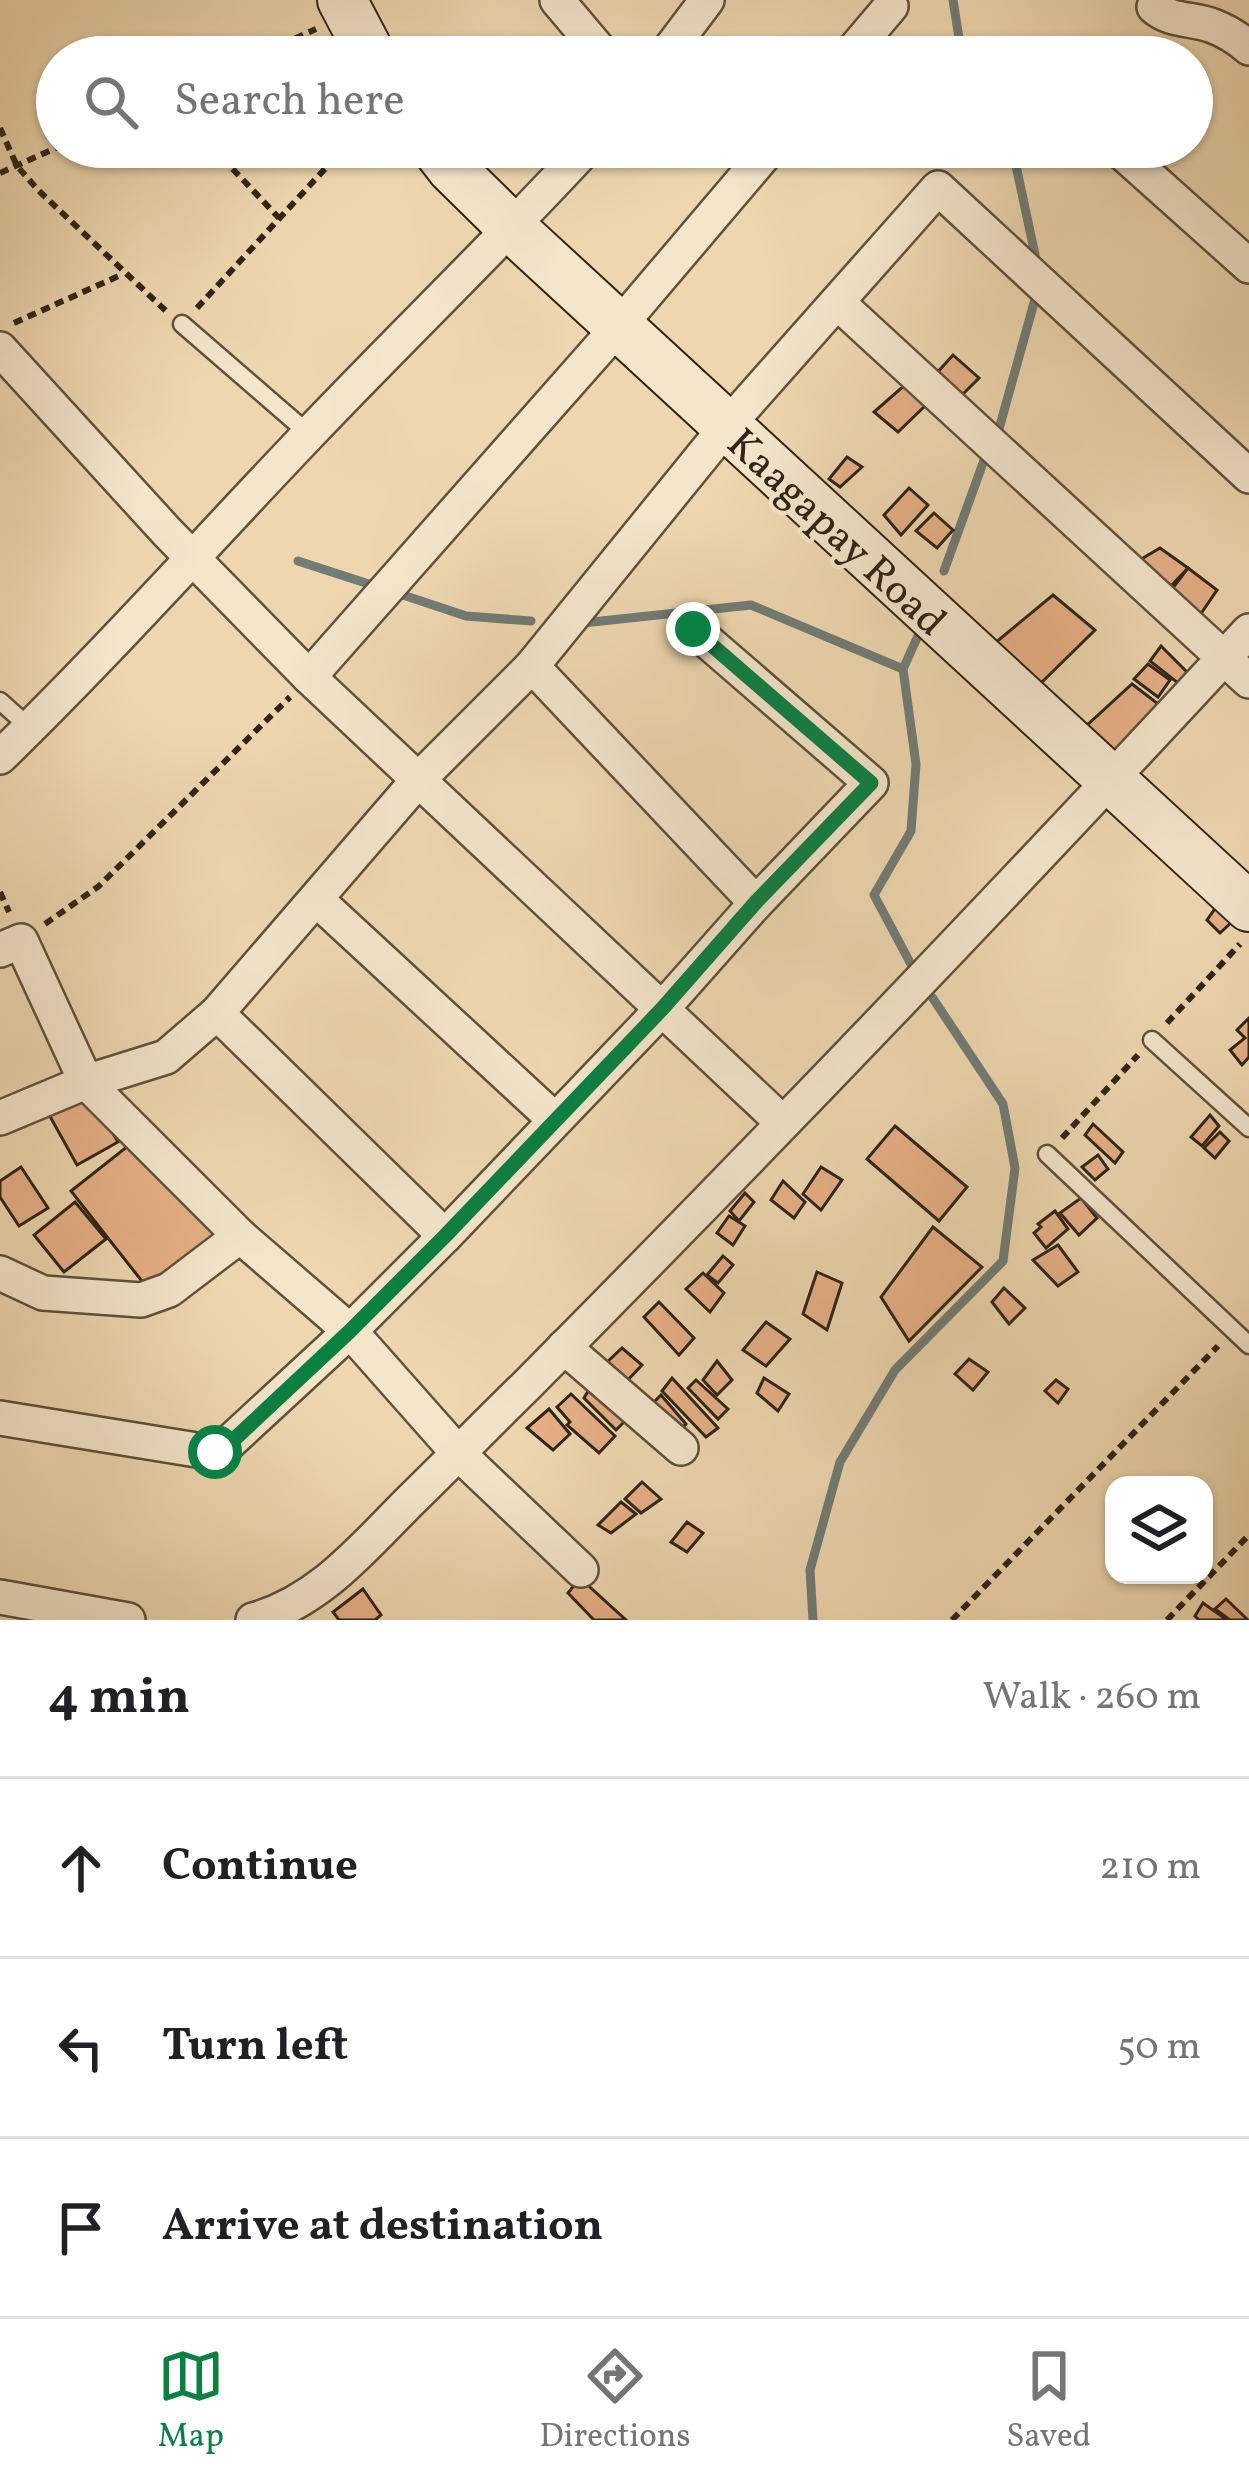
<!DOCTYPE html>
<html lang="en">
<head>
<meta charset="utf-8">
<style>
	:root { --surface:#fff; --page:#f2f2f2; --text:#202124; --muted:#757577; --line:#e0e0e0; --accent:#0b8043 }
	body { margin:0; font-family:Vollkorn,serif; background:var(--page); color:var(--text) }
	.controls { position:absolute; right:36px; bottom:36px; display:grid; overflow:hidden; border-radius:24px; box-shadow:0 3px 9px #0004 }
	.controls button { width:108px; height:108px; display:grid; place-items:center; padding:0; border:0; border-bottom:3px solid var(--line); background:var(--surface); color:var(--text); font:60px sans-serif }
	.stop { position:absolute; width:36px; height:36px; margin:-27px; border:9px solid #0b8043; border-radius:50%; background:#fff }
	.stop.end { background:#0b8043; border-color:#fff; box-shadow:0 3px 12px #0008 }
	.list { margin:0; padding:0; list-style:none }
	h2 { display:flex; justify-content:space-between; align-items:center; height:156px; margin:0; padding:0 48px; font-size:51px }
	h2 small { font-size:39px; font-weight:400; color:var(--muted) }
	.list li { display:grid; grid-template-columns:78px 1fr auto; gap:36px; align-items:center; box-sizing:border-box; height:180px; padding:0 48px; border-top:3px solid var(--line) }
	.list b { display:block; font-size:45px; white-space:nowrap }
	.list em { font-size:39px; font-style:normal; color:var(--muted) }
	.icon { flex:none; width:66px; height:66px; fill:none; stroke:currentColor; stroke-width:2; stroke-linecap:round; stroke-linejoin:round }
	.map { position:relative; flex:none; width:1249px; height:1620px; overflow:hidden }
	.search { position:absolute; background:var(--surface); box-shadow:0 3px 9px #0004; left:36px; right:36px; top:36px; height:132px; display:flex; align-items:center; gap:30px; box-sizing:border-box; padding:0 42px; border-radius:66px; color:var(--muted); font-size:45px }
	.sheet { height:696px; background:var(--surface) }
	nav { display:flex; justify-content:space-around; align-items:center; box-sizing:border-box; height:168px; border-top:3px solid var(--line); background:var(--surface); font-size:33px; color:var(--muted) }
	nav a { display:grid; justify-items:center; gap:6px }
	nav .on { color:var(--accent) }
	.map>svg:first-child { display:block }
</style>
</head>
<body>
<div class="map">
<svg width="1249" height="1620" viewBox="0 0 1249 1620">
	<rect width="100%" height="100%" fill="#eed7af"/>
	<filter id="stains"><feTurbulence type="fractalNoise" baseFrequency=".00167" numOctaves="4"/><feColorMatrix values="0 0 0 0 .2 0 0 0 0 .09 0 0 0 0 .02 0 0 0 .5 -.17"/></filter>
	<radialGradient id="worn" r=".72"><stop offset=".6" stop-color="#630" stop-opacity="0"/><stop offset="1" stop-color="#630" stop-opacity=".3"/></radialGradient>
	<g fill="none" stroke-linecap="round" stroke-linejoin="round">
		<g stroke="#717c76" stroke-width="9">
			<path d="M 953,0 L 962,57"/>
			<path d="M 1012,147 L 1037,264"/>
			<path d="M 999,429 L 1037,292"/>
			<path d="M 298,561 L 378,587"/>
			<path d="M 944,571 L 987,452"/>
			<path d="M 397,593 L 466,616 L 531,621"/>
			<path d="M 583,623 L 751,605 L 903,669"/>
			<path d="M 913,968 L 874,895 L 911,831 L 916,764 L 903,669 L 922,627"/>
			<path d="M 813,1620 L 810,1570 L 840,1462 L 895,1370 L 1003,1261 L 1015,1168 L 1003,1104 L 932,997"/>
		</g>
	</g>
	<g fill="#e7b087" stroke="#2e2417" stroke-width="3">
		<path d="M 953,355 L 979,378 L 959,398 L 935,375 Z"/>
		<path d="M 907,383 L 928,403 L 898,432 L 874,412 Z"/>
		<path d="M 847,457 L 862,467 L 840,487 L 829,479 Z"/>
		<path d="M 909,488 L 928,505 L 901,535 L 884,515 Z"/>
		<path d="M 934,513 L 953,530 L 937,548 L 916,531 Z"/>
		<path d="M 1160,548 L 1188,568 L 1169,588 L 1138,561 Z"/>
		<path d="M 1188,568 L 1217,590 L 1200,615 L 1172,589 Z"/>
		<path d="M 1053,595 L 1095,630 L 1041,683 L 995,643 Z"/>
		<path d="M 1161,646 L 1192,677 L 1183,687 L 1150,661 Z"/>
		<path d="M 1148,664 L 1170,680 L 1158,697 L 1134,679 Z"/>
		<path d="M 1132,684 L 1166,710 L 1121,759 L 1085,727 Z"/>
		<path d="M 1219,903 L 1234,920 L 1220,933 L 1207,920 Z"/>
		<path d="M 1249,1018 L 1249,1057 L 1242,1065 L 1230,1050 L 1245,1038 L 1237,1030 Z"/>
		<path d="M 87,1087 L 118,1142 L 77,1165 L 47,1111 Z"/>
		<path d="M 1210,1115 L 1219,1126 L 1202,1146 L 1191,1137 Z"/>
		<path d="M 1093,1124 L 1123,1152 L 1115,1163 L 1085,1135 Z"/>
		<path d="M 895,1126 L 967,1187 L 939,1221 L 867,1159 Z"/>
		<path d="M 1220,1132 L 1229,1141 L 1215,1158 L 1204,1148 Z"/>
		<path d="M 138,1138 L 219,1241 L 152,1294 L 71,1191 Z"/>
		<path d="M 1098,1155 L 1108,1169 L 1095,1180 L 1082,1167 Z"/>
		<path d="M 21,1167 L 48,1208 L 19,1226 L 0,1197 L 0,1181 Z"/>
		<path d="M 821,1167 L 842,1180 L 821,1210 L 803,1194 Z"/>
		<path d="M 783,1181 L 805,1202 L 794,1218 L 771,1200 Z"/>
		<path d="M 745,1193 L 754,1202 L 739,1221 L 730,1211 Z"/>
		<path d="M 1081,1198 L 1097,1218 L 1079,1235 L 1060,1213 Z"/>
		<path d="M 75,1202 L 106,1239 L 64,1272 L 34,1235 Z"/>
		<path d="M 1055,1211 L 1068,1229 L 1046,1248 L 1034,1233 L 1041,1227 L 1038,1224 Z"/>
		<path d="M 729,1216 L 745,1226 L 733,1245 L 717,1233 Z"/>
		<path d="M 933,1227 L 982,1267 L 909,1341 L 881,1297 Z"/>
		<path d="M 1058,1245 L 1078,1272 L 1058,1286 L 1033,1260 Z"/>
		<path d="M 723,1256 L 733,1265 L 718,1283 L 707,1275 Z"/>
		<path d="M 817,1272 L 842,1283 L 827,1330 L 803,1314 Z"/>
		<path d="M 703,1273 L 724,1293 L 710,1312 L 686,1289 Z"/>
		<path d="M 1004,1288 L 1025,1308 L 1009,1324 L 992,1302 Z"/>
		<path d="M 659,1302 L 694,1338 L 679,1355 L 644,1317 Z"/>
		<path d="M 766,1322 L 790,1339 L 766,1366 L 743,1350 Z"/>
		<path d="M 622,1348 L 642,1365 L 624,1384 L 603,1366 Z"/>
		<path d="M 969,1359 L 988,1372 L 973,1390 L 955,1374 Z"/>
		<path d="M 717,1361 L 732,1380 L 717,1395 L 703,1380 Z"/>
		<path d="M 597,1376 L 633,1413 L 616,1430 L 584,1398 Z"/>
		<path d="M 672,1378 L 718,1428 L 706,1437 L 662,1391 Z"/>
		<path d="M 764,1378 L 789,1394 L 778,1411 L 757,1393 Z"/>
		<path d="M 696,1380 L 728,1409 L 718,1419 L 688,1388 Z"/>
		<path d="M 1056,1380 L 1068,1389 L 1058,1403 L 1045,1391 Z"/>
		<path d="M 571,1394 L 615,1436 L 599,1453 L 567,1425 L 570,1422 L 557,1407 Z"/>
		<path d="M 661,1395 L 686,1424 L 675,1436 L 647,1409 Z"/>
		<path d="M 549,1409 L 570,1434 L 553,1450 L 527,1428 Z"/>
		<path d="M 642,1482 L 661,1499 L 641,1513 L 625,1499 Z"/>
		<path d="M 621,1502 L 636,1514 L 611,1533 L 598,1525 Z"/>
		<path d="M 687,1522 L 703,1533 L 687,1552 L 671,1542 Z"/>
		<path d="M 580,1578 L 626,1620 L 594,1620 L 568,1593 Z"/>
		<path d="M 363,1589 L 381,1615 L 375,1620 L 339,1620 L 333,1612 Z"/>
		<path d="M 1226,1599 L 1248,1620 L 1230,1620 L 1215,1609 Z"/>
		<path d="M 1203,1603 L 1227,1620 L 1199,1620 L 1195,1616 Z"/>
	</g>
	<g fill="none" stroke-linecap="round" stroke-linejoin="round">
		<g stroke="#5e513d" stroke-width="21">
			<g id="lane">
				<path d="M 182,324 L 309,434"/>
				<path d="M 0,701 L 30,728"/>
				<path d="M 1152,1040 L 1249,1128"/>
				<path d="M 1047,1154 L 1249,1345"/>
			</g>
		</g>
		<g stroke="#5e513d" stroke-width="38">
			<g id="street">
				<path d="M 557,0 L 605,57"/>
				<path d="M 1154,7 C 1171,22 1193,18 1213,26 C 1226,31 1239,39 1249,48"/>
				<path d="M 664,57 L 707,0"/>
				<path d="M 848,57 L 891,6"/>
				<path d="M 1116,147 L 1249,266"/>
				<path d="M 837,302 L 1249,681"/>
				<path d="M 0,349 L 167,532 L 309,677 L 783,1123"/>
				<path d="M 532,666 L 756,903"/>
				<path d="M 309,677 L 619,326 L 771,147"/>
				<path d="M 0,757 C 107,653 206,542 308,435 C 400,338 497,245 587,147"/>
				<path d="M 316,899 L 555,1120"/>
				<path d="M 0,950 L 21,941 L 86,1082 L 240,1236 L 350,1331 L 458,1453 L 581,1570"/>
				<path d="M 217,1013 L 445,1236"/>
				<path d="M 0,1118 L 86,1082 L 166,1057 L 217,1013 L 419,779 L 532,666 L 726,427 L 938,188 L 1249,476"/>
				<path d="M 0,1273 L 43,1293 L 141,1300 L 169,1290 L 240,1236"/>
				<path d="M 564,1347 L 681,1448"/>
				<path d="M 0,1418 L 209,1452 L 220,1451 L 350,1331 L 445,1236 L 662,1009 L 756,903 L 871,783 L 693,629"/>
				<path d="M 0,1597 L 128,1620"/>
				<path d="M 253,1620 C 319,1602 363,1548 410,1501 C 449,1463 487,1424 526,1386 C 771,1139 1012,887 1249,631"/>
			</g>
		</g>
		<g stroke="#2e2417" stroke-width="52">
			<g id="secondary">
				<path d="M 342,0 L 372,57"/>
				<path d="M 435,147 L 452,169 L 512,228 L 1249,907"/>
			</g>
		</g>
		<g stroke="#2e2417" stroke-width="6" stroke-dasharray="9 6" stroke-linecap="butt">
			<path d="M 254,57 L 316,29"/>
			<path d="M 0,128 L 17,166 L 38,190 L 166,311"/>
			<path d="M 212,147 L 279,218"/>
			<path d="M 0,173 L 58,147"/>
			<path d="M 197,308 L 345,147"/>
			<path d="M 14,323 L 123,274"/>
			<path d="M 0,892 L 9,912"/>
			<path d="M 45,924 L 99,886 L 290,697"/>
			<path d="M 1167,1023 L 1240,944"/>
			<path d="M 1062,1138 L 1138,1055"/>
			<path d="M 952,1620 L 1218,1346"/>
			<path d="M 1167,1620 L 1249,1535"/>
		</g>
		<use href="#lane" stroke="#f4e5cb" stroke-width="16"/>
		<use href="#street" stroke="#f4e5cb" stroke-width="33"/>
		<use href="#secondary" stroke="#f4e5cb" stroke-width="48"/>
	</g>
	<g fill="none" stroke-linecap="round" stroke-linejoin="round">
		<path stroke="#0b8043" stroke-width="15" d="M 215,1452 L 226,1447 L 350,1331 L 445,1236 L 662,1009 L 756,902 L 871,783 L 693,629"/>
	</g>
	<g text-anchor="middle" stroke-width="9" stroke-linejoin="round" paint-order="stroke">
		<g font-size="42" fill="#2e2417" stroke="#f4e5cb">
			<text transform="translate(838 531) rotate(43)" y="15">Kaagapay Road</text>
		</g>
	</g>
	<rect width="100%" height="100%" filter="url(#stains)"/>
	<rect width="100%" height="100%" fill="url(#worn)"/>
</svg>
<div class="controls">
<button><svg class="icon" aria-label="layers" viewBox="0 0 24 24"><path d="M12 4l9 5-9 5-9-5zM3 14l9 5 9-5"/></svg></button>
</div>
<div class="stop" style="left:215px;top:1452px"></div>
<div class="stop end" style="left:693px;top:629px"></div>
<div class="search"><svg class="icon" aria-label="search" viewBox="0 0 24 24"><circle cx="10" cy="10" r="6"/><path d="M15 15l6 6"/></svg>Search here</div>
</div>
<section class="sheet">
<h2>4 min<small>Walk · 260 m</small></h2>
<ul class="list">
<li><svg class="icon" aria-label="ahead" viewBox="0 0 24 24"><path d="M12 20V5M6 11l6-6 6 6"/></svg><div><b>Continue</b></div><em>210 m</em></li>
<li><svg class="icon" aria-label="left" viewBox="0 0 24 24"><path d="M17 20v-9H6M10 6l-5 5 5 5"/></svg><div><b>Turn left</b></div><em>50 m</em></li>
<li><svg class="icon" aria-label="arrive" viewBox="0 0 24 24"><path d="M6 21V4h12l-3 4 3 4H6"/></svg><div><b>Arrive at destination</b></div></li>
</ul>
</section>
<nav>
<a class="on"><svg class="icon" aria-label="map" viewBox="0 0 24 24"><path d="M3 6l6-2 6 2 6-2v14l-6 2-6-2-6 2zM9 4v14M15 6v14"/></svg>Map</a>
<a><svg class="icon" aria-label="directions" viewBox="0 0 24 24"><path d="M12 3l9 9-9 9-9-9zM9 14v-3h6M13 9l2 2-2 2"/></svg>Directions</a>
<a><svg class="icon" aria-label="saved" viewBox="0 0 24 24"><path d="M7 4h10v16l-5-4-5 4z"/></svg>Saved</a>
</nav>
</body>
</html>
